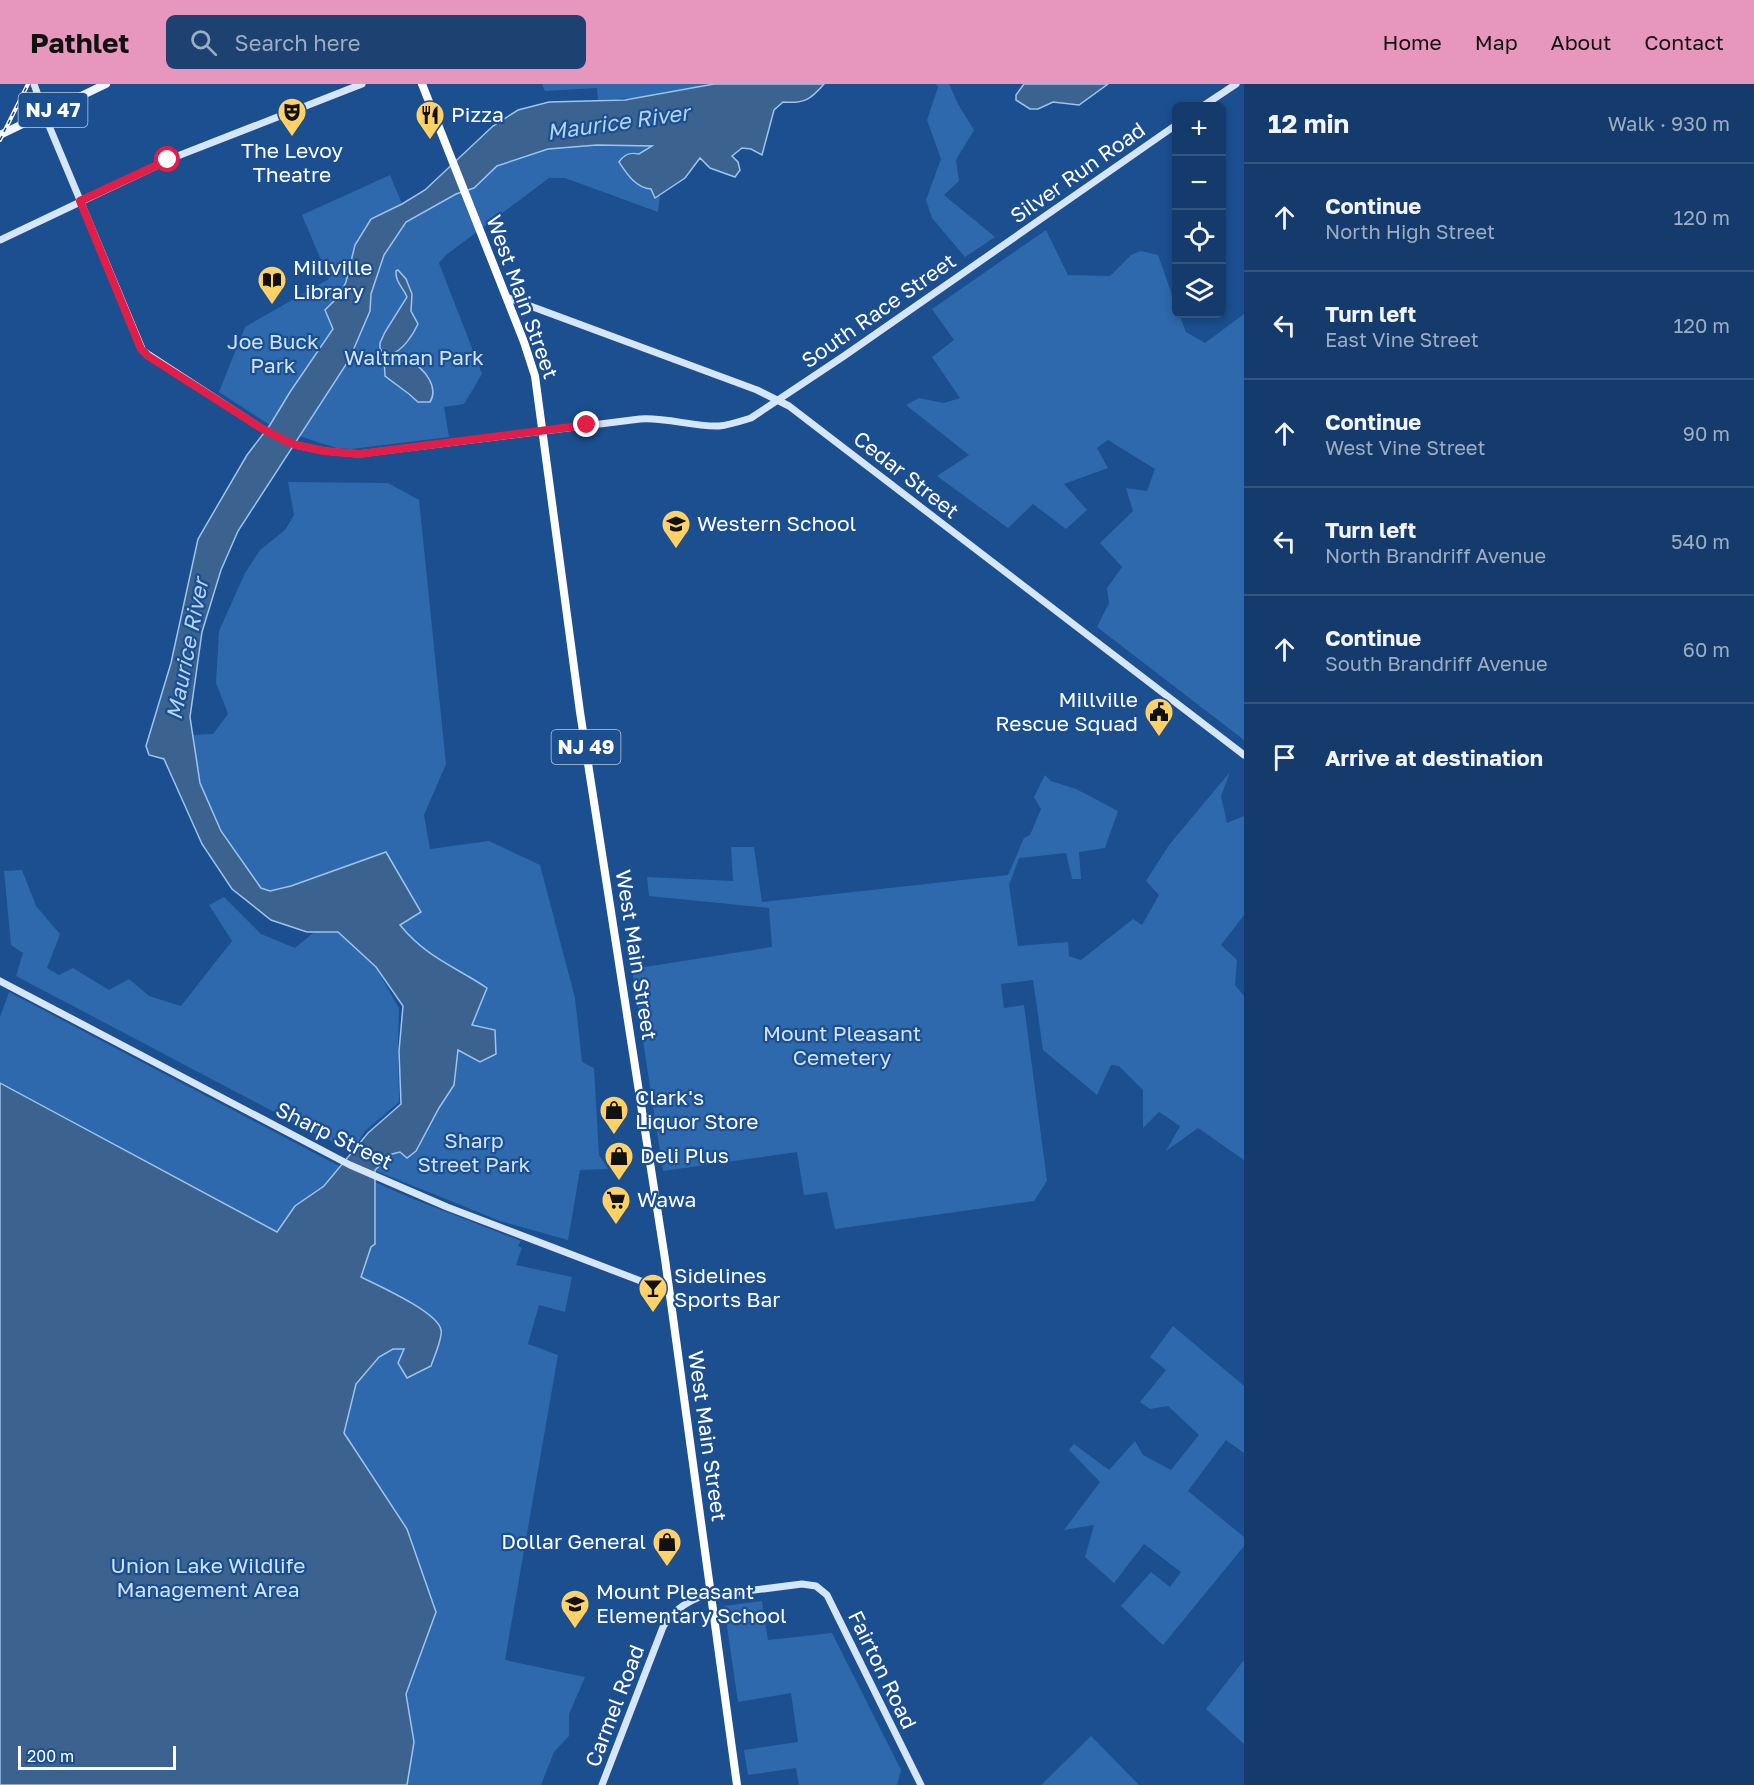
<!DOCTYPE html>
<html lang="en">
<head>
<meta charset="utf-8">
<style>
	:root { --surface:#143b6b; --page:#1d4271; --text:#f1f3f6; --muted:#9dadc1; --line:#33557e; --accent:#e797bd }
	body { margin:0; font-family:"Golos Text",sans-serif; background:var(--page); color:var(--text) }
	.controls { position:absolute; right:18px; top:18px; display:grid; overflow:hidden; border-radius:9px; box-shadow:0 3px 9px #0003 }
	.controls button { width:54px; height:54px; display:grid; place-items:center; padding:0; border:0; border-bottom:2px solid var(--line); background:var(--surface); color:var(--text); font:30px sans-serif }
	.scale { position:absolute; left:18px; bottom:15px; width:158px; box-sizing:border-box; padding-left:6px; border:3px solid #fff; border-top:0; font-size:16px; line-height:21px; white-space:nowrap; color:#fff; -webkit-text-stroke:4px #1b4f8f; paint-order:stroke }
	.stop { position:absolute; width:18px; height:18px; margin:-14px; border:4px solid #e11d48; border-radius:50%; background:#fff }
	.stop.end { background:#e11d48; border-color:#fff; box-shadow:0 2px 6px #0008 }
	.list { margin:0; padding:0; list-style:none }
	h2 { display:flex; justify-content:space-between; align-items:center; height:78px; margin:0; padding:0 24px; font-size:26px }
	h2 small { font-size:20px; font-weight:400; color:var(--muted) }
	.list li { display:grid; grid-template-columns:39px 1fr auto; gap:18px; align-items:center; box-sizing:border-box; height:108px; padding:0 24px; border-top:2px solid var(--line) }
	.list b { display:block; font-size:22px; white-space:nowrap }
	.list p { margin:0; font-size:20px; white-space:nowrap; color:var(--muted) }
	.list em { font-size:20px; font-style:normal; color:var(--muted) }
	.icon { flex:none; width:33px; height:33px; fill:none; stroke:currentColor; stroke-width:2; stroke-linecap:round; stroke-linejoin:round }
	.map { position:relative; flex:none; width:1244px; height:1701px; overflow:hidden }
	header { display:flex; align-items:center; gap:36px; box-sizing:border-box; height:84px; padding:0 30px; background:var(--accent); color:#111 }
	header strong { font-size:28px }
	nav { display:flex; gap:33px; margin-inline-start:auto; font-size:21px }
	.search { width:420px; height:54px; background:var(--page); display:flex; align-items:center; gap:15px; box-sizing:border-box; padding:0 21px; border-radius:9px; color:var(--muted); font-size:22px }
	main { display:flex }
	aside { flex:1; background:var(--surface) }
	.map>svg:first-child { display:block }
</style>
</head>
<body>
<header>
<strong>Pathlet</strong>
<div class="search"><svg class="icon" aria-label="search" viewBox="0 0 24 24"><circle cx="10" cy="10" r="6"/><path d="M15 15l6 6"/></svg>Search here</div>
<nav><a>Home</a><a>Map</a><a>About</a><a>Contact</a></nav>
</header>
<main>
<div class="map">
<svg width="1244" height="1701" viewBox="0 0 1244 1701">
	<rect width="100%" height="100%" fill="#1b4f8f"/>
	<g fill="#2e69ad">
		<path d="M 542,0 L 722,0 L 699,10 L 598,16 L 597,4 L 545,7 Z"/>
		<path d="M 936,0 L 949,0 L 958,20 L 974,46 L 956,76 L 959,97 L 944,111 L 995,153 L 965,173 L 932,134 L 926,116 L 941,75 L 927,36 L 938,3 Z"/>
		<path d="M 597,61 L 654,62 L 663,83 L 658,128 L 565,94 L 549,94 L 446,171 L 439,179 L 482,290 L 464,320 L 444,323 L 449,353 L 351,365 L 337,364 L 299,352 L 349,276 L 370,228 L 371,210 L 384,171 L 406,138 L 456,110 L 497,82 L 548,65 Z"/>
		<path d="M 390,91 L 402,120 L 371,135 L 355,161 L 346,198 L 339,212 L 325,226 L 333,245 L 290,308 L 270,341 L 219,308 L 245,243 L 329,195 L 302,131 Z"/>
		<path d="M 1046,146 L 1068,191 L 1110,192 L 1131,171 L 1141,167 L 1158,171 L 1176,222 L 1176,230 L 1179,230 L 1186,248 L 1205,259 L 1244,230 L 1244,656 L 1097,543 L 1109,519 L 1107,504 L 1122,483 L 1100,459 L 1133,427 L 1126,404 L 1147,407 L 1155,385 L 1108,356 L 1097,364 L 1108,384 L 1064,400 L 1087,426 L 1066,445 L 1033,420 L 1008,444 L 937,392 L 969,371 L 906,321 L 919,314 L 944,319 L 960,314 L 932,273 L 954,256 L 932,225 Z"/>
		<path d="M 288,398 L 388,399 L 419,416 L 446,680 L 424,731 L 430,765 L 489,757 L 540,781 L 575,914 L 582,978 L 594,984 L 599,1071 L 608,1085 L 580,1086 L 568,1156 L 500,1137 L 374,1086 L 392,1070 L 416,1067 L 439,1024 L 454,1001 L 458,966 L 472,941 L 468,891 L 442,878 L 412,857 L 399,841 L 386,768 L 291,802 L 270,807 L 261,804 L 221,746 L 200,699 L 192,651 L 213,650 L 228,630 L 216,599 L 219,547 L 245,489 L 260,466 L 285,446 L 294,431 Z"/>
		<path d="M 1230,688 L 1221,712 L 1227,739 L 1244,732 L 1244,831 L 1221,861 L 1237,876 L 1235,901 L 1244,912 L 1244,1076 L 1198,1044 L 1166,1067 L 1180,1042 L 1159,1028 L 1143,1044 L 1143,1006 L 1119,982 L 1111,981 L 1097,1011 L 1043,966 L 1033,896 L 1001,900 L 1004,924 L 1024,921 L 1047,1097 L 1034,1117 L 835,1145 L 827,1108 L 804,1111 L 797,1068 L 663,1087 L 632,885 L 772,863 L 769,824 L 649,812 L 647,793 L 733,797 L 731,763 L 754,763 L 762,818 L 1008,791 L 1024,754 L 1030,751 L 1041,725 L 1034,713 L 1045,691 L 1051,697 L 1076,705 L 1118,727 L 1105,764 L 1079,768 L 1081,795 L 1072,795 L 1066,769 L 1019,774 L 1009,801 L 1018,862 L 1068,858 L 1069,872 L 1081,876 L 1133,835 L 1142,841 L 1159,811 L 1146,797 L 1169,761 Z"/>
		<path d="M 22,786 L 36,822 L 60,850 L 47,884 L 59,891 L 73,884 L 109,906 L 129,895 L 149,912 L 181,922 L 232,857 L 209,821 L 224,813 L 261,850 L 295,864 L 324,840 L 360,856 L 399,924 L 398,960 L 399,1018 L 365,1047 L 352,1067 L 316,1050 L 16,892 L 23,869 L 11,861 L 4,787 Z"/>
		<path d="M 9,908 L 341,1083 L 413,1115 L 521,1157 L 518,1162 L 522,1164 L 516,1181 L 572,1193 L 565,1228 L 539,1221 L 528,1260 L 558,1271 L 505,1576 L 585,1593 L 569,1630 L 569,1652 L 554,1668 L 541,1701 L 0,1701 L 0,933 Z"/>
		<path d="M 1173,1242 L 1244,1302 L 1244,1369 L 1226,1356 L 1188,1407 L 1244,1453 L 1244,1462 L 1163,1561 L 1121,1522 L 1151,1488 L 1170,1503 L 1181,1488 L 1144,1460 L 1114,1499 L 1085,1473 L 1094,1441 L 1064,1446 L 1100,1398 L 1069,1366 L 1074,1360 L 1109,1386 L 1135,1357 L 1143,1371 L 1171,1386 L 1199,1351 L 1168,1322 L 1150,1325 L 1140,1318 L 1166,1286 L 1150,1273 Z"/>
		<path d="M 762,1517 L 768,1556 L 832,1549 L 901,1686 L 897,1701 L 799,1701 L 796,1684 L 748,1691 L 744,1666 L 798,1658 L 791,1609 L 738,1618 L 724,1522 Z"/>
		<path d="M 1244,1576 L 1244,1660 L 1206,1625 Z"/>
		<path d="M 1091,1652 L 1139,1701 L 1041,1701 Z"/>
	</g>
	<g fill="#3c6290" stroke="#9cc4f0" stroke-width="1.5">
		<path d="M 714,0 L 824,0 C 811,15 805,20 783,18 L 774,26 L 762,71 L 751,65 L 742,64 L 732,72 L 738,78 L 740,86 L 735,93 L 710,84 L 700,74 L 685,94 L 655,114 L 651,105 C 636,104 627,90 619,78 C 624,70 630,68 639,70 L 652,62 L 597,61 L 548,65 L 497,82 L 474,104 L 456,110 L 406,138 L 384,171 L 371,210 L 370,227 L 349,276 L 238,447 L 221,486 L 202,548 L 190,633 L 200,699 L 221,747 L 261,804 L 270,807 L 291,802 L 386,768 L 421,828 L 400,841 C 426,873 454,882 487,904 L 472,941 L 495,946 L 496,970 L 480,978 L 458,966 L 454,1001 L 439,1024 L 416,1067 L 407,1074 L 400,1068 L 392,1070 L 375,1086 L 375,1160 L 371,1163 L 361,1193 C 377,1201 438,1228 441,1246 C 443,1253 434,1273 431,1282 L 407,1294 L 398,1279 L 404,1265 L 393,1265 L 379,1273 L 356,1300 L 344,1349 L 407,1445 L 436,1528 L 406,1610 L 414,1658 L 407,1701 L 0,1701 L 0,999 L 277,1148 L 295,1122 L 324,1102 L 368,1049 L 401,1020 L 399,967 L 403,922 L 376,883 L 338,848 L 307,848 L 271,836 L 232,805 L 202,760 L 164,675 L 149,671 L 146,662 L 171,579 L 198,455 L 247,371 L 270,341 L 290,308 L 333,245 L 325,226 L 339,212 L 346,198 L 355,161 L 371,135 L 402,120 L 425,106 L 493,42 L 518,26 L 549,18 L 625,16 Z"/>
		<path d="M 1024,0 L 1108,0 L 1079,21 L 1053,18 L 1038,25 L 1030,25 L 1016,16 L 1016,11 Z"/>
		<path d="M 398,186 L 406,195 L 412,210 L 411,227 L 418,240 C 413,251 402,268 390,270 L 390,276 C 396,277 403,275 410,278 C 425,284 439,304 430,318 L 418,318 L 409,310 L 385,292 L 384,271 L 380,264 L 380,259 L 385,248 L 407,213 C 403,203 395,198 396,187 Z"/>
	</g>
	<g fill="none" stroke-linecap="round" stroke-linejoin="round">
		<g stroke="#d6e6fa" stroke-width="7">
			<path d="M 34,0 L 47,37 L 143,267 L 261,344 L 284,356 L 296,361 L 324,367 L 359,370 L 640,335 C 667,333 692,343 719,342 C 730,341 741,337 751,334 L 844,272 L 1176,41"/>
			<path d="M 1203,22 L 1236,0"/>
			<path d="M 0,156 L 175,73 L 362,0"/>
			<path d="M 506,213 L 757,306 L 789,322 L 1244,671"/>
			<path d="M 0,897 L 350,1081 L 447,1123 L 646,1199 L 669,1206"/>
			<path d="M 602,1701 L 663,1543 C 672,1528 684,1519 700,1513 L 802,1500 L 816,1502 L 827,1511 L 921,1701"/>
		</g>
		<path stroke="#f0f6ff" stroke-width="8" d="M 0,51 L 106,0"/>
		<path stroke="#fff" stroke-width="8" d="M 422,0 L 524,258 L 535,292 L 580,628 L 665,1175 L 737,1701"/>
		<g stroke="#fff" stroke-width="4">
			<path id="rail" d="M 0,56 L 28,0"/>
		</g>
		<use href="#rail" stroke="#1b4f8f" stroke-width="1.5" stroke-dasharray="4.5" stroke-linecap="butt"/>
	</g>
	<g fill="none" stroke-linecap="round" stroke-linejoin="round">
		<path stroke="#e11d48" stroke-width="8" d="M 168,76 L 80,117 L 141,265 L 148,272 L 261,344 L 284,356 L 296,361 L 324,367 L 359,370 L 587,341"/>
	</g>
	<defs>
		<g id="theatre-pin" transform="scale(1.5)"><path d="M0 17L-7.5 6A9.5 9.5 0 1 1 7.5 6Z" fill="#ffd166" stroke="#1b4f8f"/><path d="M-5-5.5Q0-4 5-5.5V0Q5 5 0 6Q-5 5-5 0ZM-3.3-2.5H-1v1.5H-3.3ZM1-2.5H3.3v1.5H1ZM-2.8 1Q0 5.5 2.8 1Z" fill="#111"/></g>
		<g id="restaurant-pin" transform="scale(1.5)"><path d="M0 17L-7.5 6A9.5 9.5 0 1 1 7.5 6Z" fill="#ffd166" stroke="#1b4f8f"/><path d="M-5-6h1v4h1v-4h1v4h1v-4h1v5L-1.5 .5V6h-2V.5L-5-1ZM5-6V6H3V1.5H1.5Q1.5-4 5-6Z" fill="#111"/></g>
		<g id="library-pin" transform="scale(1.5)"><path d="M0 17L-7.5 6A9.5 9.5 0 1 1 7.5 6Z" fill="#ffd166" stroke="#1b4f8f"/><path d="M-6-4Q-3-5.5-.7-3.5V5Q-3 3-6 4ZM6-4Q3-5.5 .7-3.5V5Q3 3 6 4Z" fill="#111"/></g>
		<g id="school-pin" transform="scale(1.5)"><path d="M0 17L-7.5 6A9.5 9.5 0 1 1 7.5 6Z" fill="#ffd166" stroke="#1b4f8f"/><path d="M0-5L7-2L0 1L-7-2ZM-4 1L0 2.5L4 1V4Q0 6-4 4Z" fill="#111"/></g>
		<g id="civic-pin" transform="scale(1.5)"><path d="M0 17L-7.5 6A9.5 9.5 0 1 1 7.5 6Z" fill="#ffd166" stroke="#1b4f8f"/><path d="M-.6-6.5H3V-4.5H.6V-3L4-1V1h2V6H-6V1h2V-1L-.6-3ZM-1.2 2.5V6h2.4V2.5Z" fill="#111"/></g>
		<g id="shop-pin" transform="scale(1.5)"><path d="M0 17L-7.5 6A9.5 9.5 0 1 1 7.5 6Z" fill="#ffd166" stroke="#1b4f8f"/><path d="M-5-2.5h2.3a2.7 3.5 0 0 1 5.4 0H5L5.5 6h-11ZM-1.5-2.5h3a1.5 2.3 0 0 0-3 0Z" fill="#111"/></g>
		<g id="supermarket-pin" transform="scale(1.5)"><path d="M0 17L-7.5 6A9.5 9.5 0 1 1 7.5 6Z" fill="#ffd166" stroke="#1b4f8f"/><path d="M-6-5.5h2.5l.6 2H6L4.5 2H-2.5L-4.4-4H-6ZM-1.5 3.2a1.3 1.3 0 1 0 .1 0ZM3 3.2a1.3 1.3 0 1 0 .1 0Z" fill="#111"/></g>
		<g id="bar-pin" transform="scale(1.5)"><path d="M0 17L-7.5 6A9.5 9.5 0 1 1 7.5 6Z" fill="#ffd166" stroke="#1b4f8f"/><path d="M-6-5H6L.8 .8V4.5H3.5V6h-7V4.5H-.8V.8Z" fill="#111"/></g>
	</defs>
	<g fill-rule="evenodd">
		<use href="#theatre-pin" x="292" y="28"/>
		<use href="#restaurant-pin" x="430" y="31"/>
		<use href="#library-pin" x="272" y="196"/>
		<use href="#school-pin" x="676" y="440"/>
		<use href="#civic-pin" x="1159" y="628"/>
		<use href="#shop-pin" x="614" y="1026"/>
		<use href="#shop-pin" x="619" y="1072"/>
		<use href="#supermarket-pin" x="616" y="1116"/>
		<use href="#bar-pin" x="653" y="1204"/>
		<use href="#shop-pin" x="667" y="1458"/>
		<use href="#school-pin" x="575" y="1520"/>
	</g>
	<g text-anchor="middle" stroke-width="4.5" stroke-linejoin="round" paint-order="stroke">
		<g fill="#1b4f8f" stroke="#bbcadd" stroke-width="1.5">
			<rect x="18.5" y="9" width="69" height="34" rx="4.5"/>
			<rect x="551.5" y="646" width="69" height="34" rx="4.5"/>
		</g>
		<g font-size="20" font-weight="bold" fill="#fff">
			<text x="53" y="33">NJ 47</text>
			<text x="586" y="670">NJ 49</text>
		</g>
		<g font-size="21" fill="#fff" stroke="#1b4f8f" text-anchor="start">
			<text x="451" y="38">Pizza</text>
			<text x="292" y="74" text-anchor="middle">The Levoy<tspan x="292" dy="24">Theatre</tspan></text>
			<text x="293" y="191">Millville<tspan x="293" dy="24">Library</tspan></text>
			<text x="697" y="447">Western School</text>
			<text x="1138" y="623" text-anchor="end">Millville<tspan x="1138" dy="24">Rescue Squad</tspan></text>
			<text x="635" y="1021">Clark's<tspan x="635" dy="24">Liquor Store</tspan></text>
			<text x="640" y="1079">Deli Plus</text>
			<text x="637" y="1123">Wawa</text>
			<text x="674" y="1199">Sidelines<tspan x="674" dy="24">Sports Bar</tspan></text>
			<text x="646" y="1465" text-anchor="end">Dollar General</text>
			<text x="596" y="1515">Mount Pleasant<tspan x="596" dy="24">Elementary School</tspan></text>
		</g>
		<g font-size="21" fill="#fff" stroke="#1b4f8f">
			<text transform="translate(1078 89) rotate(-35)" y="7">Silver Run Road</text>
			<text transform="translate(522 213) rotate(70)" y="7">West Main Street</text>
			<text transform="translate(879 227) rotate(-35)" y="7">South Race Street</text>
			<text transform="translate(906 391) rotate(38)" y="7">Cedar Street</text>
			<text transform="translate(636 871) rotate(81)" y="7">West Main Street</text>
			<text transform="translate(334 1052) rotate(26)" y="7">Sharp Street</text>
			<text transform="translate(707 1352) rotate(82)" y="7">West Main Street</text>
			<text transform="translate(882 1586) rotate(64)" y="7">Fairton Road</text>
			<text transform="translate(615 1622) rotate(-69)" y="7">Carmel Road</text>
		</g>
		<g font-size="21" fill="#cfe3fa" stroke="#1b4f8f">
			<text x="273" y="265">Joe Buck<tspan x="273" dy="24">Park</tspan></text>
			<text x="414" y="281">Waltman Park</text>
			<text x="842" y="957">Mount Pleasant<tspan x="842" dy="24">Cemetery</tspan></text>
			<text x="474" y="1064">Sharp<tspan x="474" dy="24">Street Park</tspan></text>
			<text x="208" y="1489">Union Lake Wildlife<tspan x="208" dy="24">Management Area</tspan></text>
		</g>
		<g font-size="22" font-style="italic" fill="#b5d3f5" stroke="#1b4f8f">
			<text transform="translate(618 38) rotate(-8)" y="8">Maurice River</text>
			<text transform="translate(187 565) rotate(-79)" y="8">Maurice River</text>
		</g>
	</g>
</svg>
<div class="controls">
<button>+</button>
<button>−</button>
<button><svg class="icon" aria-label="locate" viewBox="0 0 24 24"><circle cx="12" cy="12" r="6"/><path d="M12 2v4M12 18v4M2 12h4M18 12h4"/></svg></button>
<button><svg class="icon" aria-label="layers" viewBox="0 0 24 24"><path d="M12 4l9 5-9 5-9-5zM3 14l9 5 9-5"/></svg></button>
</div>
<div class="scale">200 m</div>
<div class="stop" style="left:168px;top:76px"></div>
<div class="stop end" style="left:587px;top:341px"></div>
</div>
<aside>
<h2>12 min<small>Walk · 930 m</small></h2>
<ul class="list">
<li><svg class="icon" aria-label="ahead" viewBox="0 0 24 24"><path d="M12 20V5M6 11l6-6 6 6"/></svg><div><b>Continue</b><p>North High Street</p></div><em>120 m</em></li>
<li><svg class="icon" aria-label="left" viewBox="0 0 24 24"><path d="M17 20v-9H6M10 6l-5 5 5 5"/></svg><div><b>Turn left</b><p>East Vine Street</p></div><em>120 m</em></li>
<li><svg class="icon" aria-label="ahead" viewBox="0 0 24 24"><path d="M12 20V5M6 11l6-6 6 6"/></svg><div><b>Continue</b><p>West Vine Street</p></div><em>90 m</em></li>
<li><svg class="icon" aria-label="left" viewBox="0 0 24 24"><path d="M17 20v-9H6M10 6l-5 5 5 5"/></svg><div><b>Turn left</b><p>North Brandriff Avenue</p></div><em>540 m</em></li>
<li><svg class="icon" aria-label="ahead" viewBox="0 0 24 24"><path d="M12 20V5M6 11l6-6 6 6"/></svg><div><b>Continue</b><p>South Brandriff Avenue</p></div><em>60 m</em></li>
<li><svg class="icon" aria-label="arrive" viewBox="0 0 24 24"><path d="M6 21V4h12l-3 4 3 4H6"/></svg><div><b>Arrive at destination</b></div></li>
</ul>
</aside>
</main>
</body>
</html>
